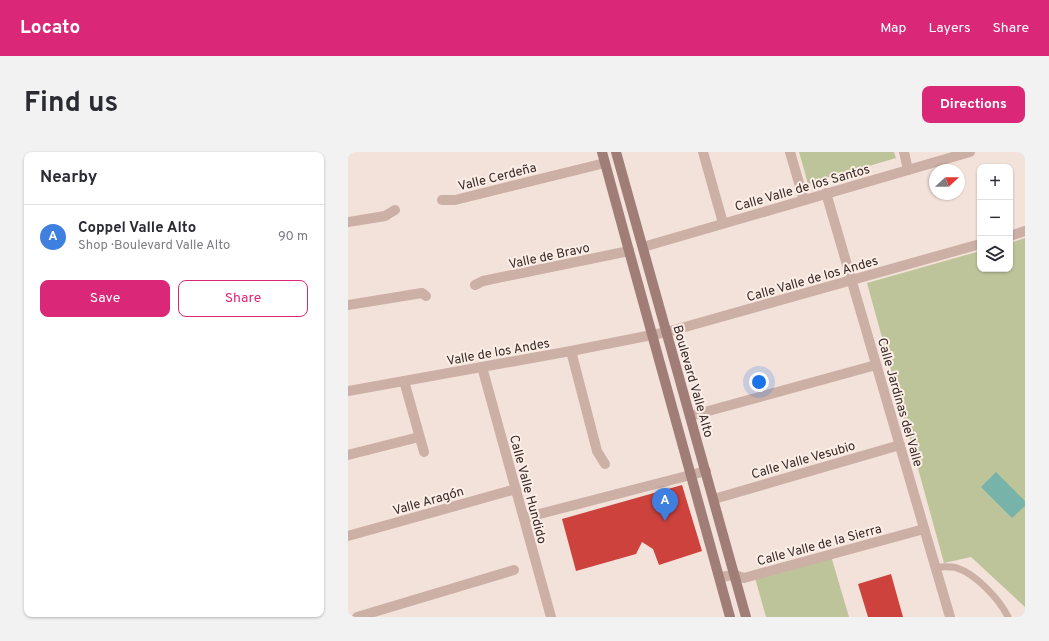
<!DOCTYPE html>
<html lang="en">
<head>
<meta charset="utf-8">
<style>
	:root { --surface:#fff; --page:#f2f2f3; --text:#2b2b33; --muted:#7c7c81; --line:#e1e1e2; --accent:#db2777 }
	body { margin:0; font-family:Overpass,sans-serif; background:var(--page); color:var(--text) }
	.controls { position:absolute; right:12px; top:12px; display:grid; overflow:hidden; border-radius:8px; box-shadow:0 1px 3px #0004 }
	.controls button { width:36px; height:36px; display:grid; place-items:center; padding:0; border:0; border-bottom:1px solid var(--line); background:var(--surface); color:var(--text); font:20px sans-serif }
	.compass { position:absolute; left:581px; top:12px; width:36px; height:36px; border-radius:50%; background:var(--surface); box-shadow:0 1px 3px #0004; rotate:69deg }
	.you { position:absolute; left:411px; top:230px; width:14px; height:14px; margin:-10px; border:3px solid #fff; border-radius:50%; background:#1a73e8; box-shadow:0 0 0 6px #1a73e833 }
	.badge { display:grid; place-items:center; width:26px; height:26px; border-radius:50%; background:var(--accent); color:#fff; font-size:13px; font-weight:700 }
	.pin { position:absolute; translate:-50% -33px; filter:drop-shadow(0 1px 2px #0008) }
	.pin::after { content:''; position:absolute; top:21px; width:14px; height:12px; background:inherit; clip-path:polygon(0 0,100% 0,50% 100%) }
	.list { margin:0; padding:0; list-style:none }
	h2 { display:flex; justify-content:space-between; align-items:center; height:52px; margin:0; padding:0 16px; font-size:17px }
	h2 small { font-size:13px; font-weight:400; color:var(--muted) }
	.list li { display:grid; grid-template-columns:26px 1fr auto; gap:12px; align-items:center; box-sizing:border-box; height:64px; padding:0 16px; border-top:1px solid var(--line) }
	.list b { display:block; font-size:15px; white-space:nowrap }
	.list p { margin:0; font-size:13px; white-space:nowrap; color:var(--muted) }
	.list em { font-size:13px; font-style:normal; color:var(--muted) }
	.actions { display:flex; gap:8px; padding:12px 16px }
	.actions a { flex:1; padding:9px 0; border:1px solid var(--accent); border-radius:8px; text-align:center; font-size:14px; color:var(--accent) }
	.actions .main { background:var(--accent); color:#fff }
	.icon { flex:none; width:22px; height:22px; fill:none; stroke:currentColor; stroke-width:2; stroke-linecap:round; stroke-linejoin:round }
	.map { position:relative; flex:none; width:677px; height:465px; overflow:hidden; border-radius:8px }
	header { display:flex; align-items:center; gap:24px; box-sizing:border-box; height:56px; padding:0 20px; background:var(--accent); color:#fff }
	header strong { font-size:19px }
	nav { display:flex; gap:22px; margin-inline-start:auto; font-size:14px }
	.intro { display:flex; align-items:center; justify-content:space-between; box-sizing:border-box; height:96px; padding:0 24px }
	h1 { margin:0; font-size:28px }
	.button { padding:10px 18px; border-radius:8px; background:var(--accent); color:#fff; font-size:14px; font-weight:700 }
	main { display:flex; gap:24px; padding:0 24px }
	aside { flex:1; background:var(--surface); border-radius:8px; box-shadow:0 1px 3px #0004 }
	.map>svg:first-child { display:block }
</style>
</head>
<body>
<header>
<strong>Locato</strong>
<nav><a>Map</a><a>Layers</a><a>Share</a></nav>
</header>
<div class="intro"><h1>Find us</h1><a class="button">Directions</a></div>
<main>
<aside>
<h2>Nearby<small></small></h2>
<ul class="list">
<li><span class="badge" style="background:#3f7fe0">A</span><div><b>Coppel Valle Alto</b><p>Shop · Boulevard Valle Alto</p></div><em>90 m</em></li>
</ul>
<div class="actions"><a class="main">Save</a><a>Share</a></div>
</aside>
<div class="map">
<svg width="677" height="465" viewBox="0 0 677 465">
	<rect width="100%" height="100%" fill="#f3e2da"/>
	<g fill="#bec499">
		<path d="M 451,0 L 546,0 L 548,6 L 460,32 Z"/>
		<path d="M 677,86 L 677,455 L 623,405 L 596,411 L 519,131 L 632,99 L 632,117 L 662,117 L 662,91 Z"/>
		<path d="M 483,404 L 501,465 L 418,465 L 407,426 Z"/>
	</g>
	<path fill="#77b3a8" d="M 648,320 L 677,349 L 677,354 L 664,366 L 633,335 Z"/>
	<g fill="#ce423d">
		<path d="M 334,333 L 354,399 L 311,413 L 305,397 L 294,390 L 288,402 L 228,419 L 214,367 Z"/>
		<path d="M 543,422 L 555,465 L 520,465 L 510,432 Z"/>
	</g>
	<g fill="none" stroke-linecap="round" stroke-linejoin="round">
		<path stroke="#ccafa5" stroke-width="7" d="M 588,415 C 594,415 603,414 609,416 C 628,422 652,448 660,465"/>
		<g stroke="#ccafa5" stroke-width="10">
			<path d="M 355,0 L 375,71"/>
			<path d="M 442,0 L 456,48"/>
			<path d="M 556,0 L 560,18"/>
			<path d="M 478,41 L 602,465"/>
			<path d="M 94,48 L 107,48 L 257,11"/>
			<path d="M 0,70 L 37,64 L 47,58"/>
			<path d="M 662,84 L 677,79"/>
			<path d="M 295,95 L 622,0"/>
			<path d="M 127,133 L 135,129 L 281,99"/>
			<path d="M 0,153 L 74,141 L 78,144"/>
			<path d="M 223,199 L 249,299 L 257,312"/>
			<path d="M 134,215 L 203,465"/>
			<path d="M 56,229 L 76,300"/>
			<path d="M 0,239 L 223,199 L 319,180 L 632,92"/>
			<path d="M 342,264 L 528,213"/>
			<path d="M 0,303 L 71,285"/>
			<path d="M 366,347 L 552,293"/>
			<path d="M 176,366 L 358,319"/>
			<path d="M 0,384 L 168,337"/>
			<path d="M 372,425 L 387,423 L 396,426 L 576,377"/>
			<path d="M 9,465 L 166,418"/>
		</g>
		<g stroke="#a07d77" stroke-width="10">
			<path d="M 254,0 L 281,99 L 382,465"/>
			<path d="M 268,0 L 398,465"/>
		</g>
	</g>
	<g text-anchor="middle" stroke-width="4" stroke-linejoin="round" paint-order="stroke">
		<g font-size="13" fill="#382927" stroke="#fbeee7">
			<text transform="translate(149 24) rotate(-14)" y="5">Valle Cerdeña</text>
			<text transform="translate(454 35) rotate(-16)" y="5">Calle Valle de los Santos</text>
			<text transform="translate(201 103) rotate(-12)" y="5">Valle de Bravo</text>
			<text transform="translate(464 126) rotate(-16)" y="5">Calle Valle de los Andes</text>
			<text transform="translate(150 199) rotate(-10)" y="5">Valle de los Andes</text>
			<text transform="translate(346 229) rotate(74)" y="5">Boulevard Valle Alto</text>
			<text transform="translate(553 250) rotate(74)" y="5">Calle Jardinas del Valle</text>
			<text transform="translate(455 307) rotate(-16)" y="5">Calle Valle Vesubio</text>
			<text transform="translate(181 337) rotate(75)" y="5">Calle Valle Hundido</text>
			<text transform="translate(80 348) rotate(-16)" y="5">Valle Aragón</text>
			<text transform="translate(471 392) rotate(-15)" y="5">Calle Valle de la Sierra</text>
		</g>
	</g>
</svg>
<div class="controls">
<button>+</button>
<button>−</button>
<button><svg class="icon" aria-label="layers" viewBox="0 0 24 24"><path d="M12 4l9 5-9 5-9-5zM3 14l9 5 9-5"/></svg></button>
</div>
<svg class="compass" viewBox="-18 -18 36 36"><path d="M0-13l5 13h-10z" fill="#e53935"/><path d="M0 13l5-13h-10z" fill="#7c7c81"/></svg>
<div class="you"></div>
<div class="pin badge" style="left:317px;top:369px;background:#3f7fe0">A</div>
</div>
</main>
</body>
</html>
